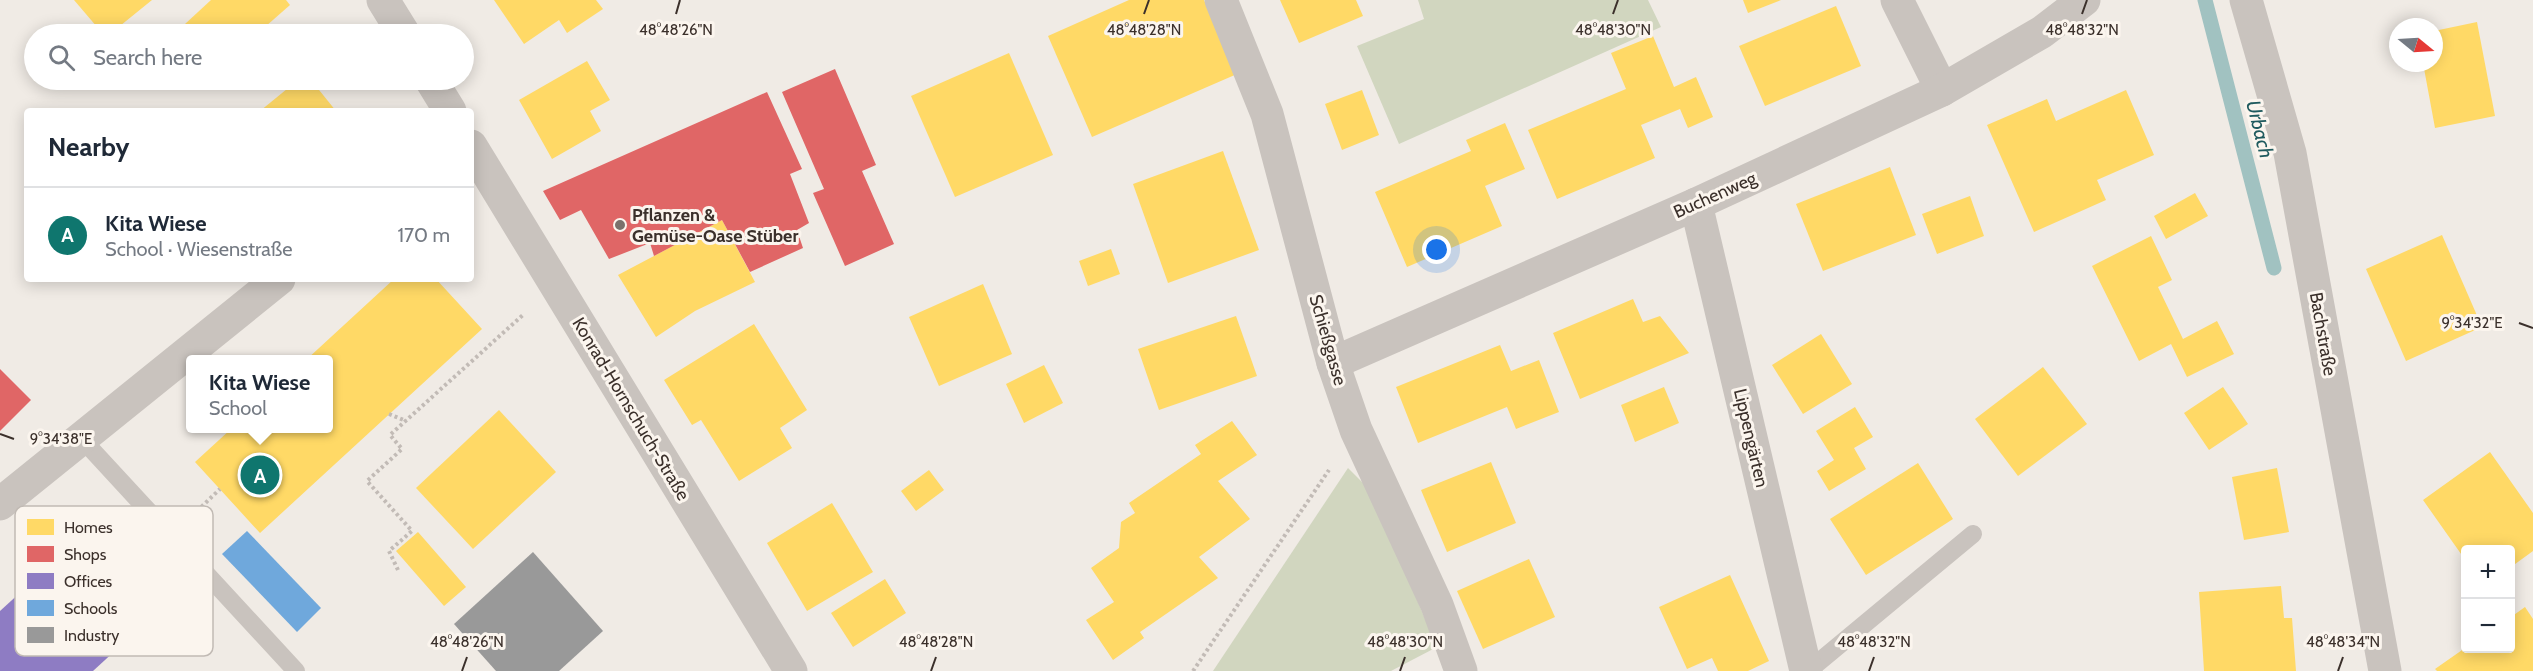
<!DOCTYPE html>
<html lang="en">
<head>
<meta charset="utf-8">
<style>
	:root { --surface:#fff; --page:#f6f6f7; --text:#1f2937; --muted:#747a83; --line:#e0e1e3; --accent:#0f766e }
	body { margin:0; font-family:Cabin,sans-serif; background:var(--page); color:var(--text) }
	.controls { position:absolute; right:18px; bottom:18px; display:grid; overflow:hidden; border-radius:6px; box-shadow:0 3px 15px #0003 }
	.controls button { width:54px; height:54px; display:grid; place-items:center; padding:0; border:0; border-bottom:2px solid var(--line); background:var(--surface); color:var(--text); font:30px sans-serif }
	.compass { position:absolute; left:2389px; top:18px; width:54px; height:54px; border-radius:50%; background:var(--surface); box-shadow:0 3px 15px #0003; rotate:108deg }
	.you { position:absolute; left:1437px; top:250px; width:21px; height:21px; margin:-15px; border:4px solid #fff; border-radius:50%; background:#1a73e8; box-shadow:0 0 0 9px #1a73e833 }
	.badge { display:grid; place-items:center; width:39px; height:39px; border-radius:50%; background:var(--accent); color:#fff; font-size:20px; font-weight:700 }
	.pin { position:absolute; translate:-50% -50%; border:3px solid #fff; box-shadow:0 2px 6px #0006 }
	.popup { position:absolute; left:186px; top:355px; width:147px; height:78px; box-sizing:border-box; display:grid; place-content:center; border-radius:6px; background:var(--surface); filter:drop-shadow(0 2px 4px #0005); font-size:20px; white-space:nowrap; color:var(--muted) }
	.popup b { font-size:22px; color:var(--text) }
	.popup::after { content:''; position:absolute; left:50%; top:100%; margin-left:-12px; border:12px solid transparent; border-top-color:var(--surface) }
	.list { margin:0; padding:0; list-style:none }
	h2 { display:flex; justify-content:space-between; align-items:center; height:78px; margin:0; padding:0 24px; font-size:26px }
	h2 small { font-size:20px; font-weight:400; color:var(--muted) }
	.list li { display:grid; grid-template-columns:39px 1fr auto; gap:18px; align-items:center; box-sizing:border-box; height:96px; padding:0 24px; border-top:2px solid var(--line) }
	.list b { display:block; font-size:22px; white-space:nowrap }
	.list p { margin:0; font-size:20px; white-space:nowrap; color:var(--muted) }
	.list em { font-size:20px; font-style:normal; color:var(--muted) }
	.icon { flex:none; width:33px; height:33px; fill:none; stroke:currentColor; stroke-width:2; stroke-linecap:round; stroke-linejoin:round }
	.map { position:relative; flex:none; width:2533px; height:671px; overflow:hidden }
	.search { position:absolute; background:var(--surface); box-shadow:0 3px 15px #0003; left:24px; top:24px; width:450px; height:66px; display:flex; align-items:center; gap:15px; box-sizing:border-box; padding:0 21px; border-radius:33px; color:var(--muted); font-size:22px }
	.panel { position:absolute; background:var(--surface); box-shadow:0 3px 15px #0003; left:24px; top:108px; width:450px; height:174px; border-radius:6px }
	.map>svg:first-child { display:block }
</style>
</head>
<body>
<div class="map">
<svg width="2533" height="671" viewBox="0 0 2533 671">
	<rect width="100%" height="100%" fill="#f0ebe5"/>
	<g fill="#d1d6bf">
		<path d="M 1418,0 L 1648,0 L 1661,27 L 1399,144 L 1357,46 L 1424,19 Z"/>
		<path d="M 1348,468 L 1371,491 L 1437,647 L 1391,671 L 1213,671 Z"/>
	</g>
	<g fill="#ffd966">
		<path d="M 74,0 L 152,0 L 110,34 L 103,34 Z"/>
		<path d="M 211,0 L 286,0 L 290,5 L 257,34 L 195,34 L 185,24 Z"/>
		<path d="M 494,0 L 596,0 L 603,9 L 567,33 L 559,20 L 524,44 Z"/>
		<path d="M 1129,0 L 1204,0 L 1237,74 L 1092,137 L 1048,36 Z"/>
		<path d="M 1280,0 L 1356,0 L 1363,16 L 1299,43 Z"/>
		<path d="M 1743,0 L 1781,0 L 1748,13 Z"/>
		<path d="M 1836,6 L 1861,66 L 1765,106 L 1739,46 Z"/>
		<path d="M 2477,22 L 2495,116 L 2435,128 L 2423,63 L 2434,63 L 2434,31 Z"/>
		<path d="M 1653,36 L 1674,87 L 1696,77 L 1713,117 L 1688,128 L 1680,109 L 1641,125 L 1655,158 L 1557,199 L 1528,130 L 1626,89 L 1611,53 Z"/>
		<path d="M 1009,53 L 1053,155 L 955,197 L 911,96 Z"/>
		<path d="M 587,61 L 610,100 L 590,111 L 601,131 L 552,159 L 519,100 Z"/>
		<path d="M 298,80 L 311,80 L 336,111 L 260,111 Z"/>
		<path d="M 1362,90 L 1379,135 L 1342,150 L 1325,104 Z"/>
		<path d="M 2126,90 L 2154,155 L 2097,180 L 2106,200 L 2034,232 L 1987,125 L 2047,99 L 2056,121 Z"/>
		<path d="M 1505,123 L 1525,169 L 1485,186 L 1502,226 L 1407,267 L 1375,192 L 1471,151 L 1466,140 Z"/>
		<path d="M 1223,151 L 1259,250 L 1168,283 L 1133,184 Z"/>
		<path d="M 1890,167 L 1916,235 L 1823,271 L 1796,204 Z"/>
		<path d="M 2195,193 L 2208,216 L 2166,239 L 2154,216 Z"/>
		<path d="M 1970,196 L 1984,236 L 1937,254 L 1922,214 Z"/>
		<path d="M 722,220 L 755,282 L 695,311 L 656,337 L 618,275 Z"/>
		<path d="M 2442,235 L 2482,327 L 2406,361 L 2366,269 Z"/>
		<path d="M 2151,236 L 2172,280 L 2158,287 L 2183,339 L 2217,321 L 2234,354 L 2187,377 L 2171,344 L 2139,361 L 2092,266 Z"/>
		<path d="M 1111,249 L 1120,274 L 1088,286 L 1079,261 Z"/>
		<path d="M 394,279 L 436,279 L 482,329 L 260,533 L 195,462 L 231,429 L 329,429 L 329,360 L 306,360 Z"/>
		<path d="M 983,284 L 1012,354 L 939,386 L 909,317 Z"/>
		<path d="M 1633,299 L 1643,322 L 1660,316 L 1689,353 L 1580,399 L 1553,333 Z"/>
		<path d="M 1236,316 L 1257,376 L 1159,410 L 1138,349 Z"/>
		<path d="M 754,324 L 807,410 L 780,428 L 792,448 L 739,481 L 701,420 L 692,425 L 664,380 Z"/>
		<path d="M 1821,334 L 1852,384 L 1803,414 L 1772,365 Z"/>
		<path d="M 1500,345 L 1511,371 L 1539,360 L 1559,412 L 1516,429 L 1507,407 L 1418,443 L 1396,387 Z"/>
		<path d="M 1044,365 L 1063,403 L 1024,423 L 1006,384 Z"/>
		<path d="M 2043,367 L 2087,424 L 2018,476 L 1975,419 Z"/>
		<path d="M 1664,387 L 1679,423 L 1635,442 L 1621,405 Z"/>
		<path d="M 2223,387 L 2248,424 L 2209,450 L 2184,413 Z"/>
		<path d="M 1855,407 L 1873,437 L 1854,448 L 1866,469 L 1829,491 L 1817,471 L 1834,460 L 1816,431 Z"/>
		<path d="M 499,410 L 556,472 L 473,549 L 416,488 Z"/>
		<path d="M 1232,421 L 1257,455 L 1218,481 L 1250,519 L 1199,557 L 1218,578 L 1140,632 L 1144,638 L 1113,660 L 1086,620 L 1114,602 L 1091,568 L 1119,548 L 1121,522 L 1135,513 L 1129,503 L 1201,454 L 1195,445 Z"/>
		<path d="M 2490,452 L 2533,513 L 2533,551 L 2511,567 L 2511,549 L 2466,549 L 2466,561 L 2423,500 Z"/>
		<path d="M 1491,462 L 1516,523 L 1447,552 L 1421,490 Z"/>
		<path d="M 1918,463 L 1953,519 L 1866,575 L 1830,519 Z"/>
		<path d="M 2277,468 L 2289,532 L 2244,540 L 2232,477 Z"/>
		<path d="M 929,470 L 944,490 L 916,511 L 901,491 Z"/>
		<path d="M 832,503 L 873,572 L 807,611 L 767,543 Z"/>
		<path d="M 418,532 L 466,587 L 444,606 L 396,551 Z"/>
		<path d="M 1529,559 L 1555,617 L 1483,649 L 1457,591 Z"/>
		<path d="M 1730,575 L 1769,661 L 1748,671 L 1718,671 L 1712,658 L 1687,669 L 1659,607 Z"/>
		<path d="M 885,579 L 906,613 L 853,647 L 831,613 Z"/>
		<path d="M 2281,586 L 2284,618 L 2292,618 L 2296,671 L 2204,671 L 2199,592 Z"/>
		<path d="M 2525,607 L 2533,619 L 2533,671 L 2437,671 L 2435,669 L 2465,648 L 2510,648 L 2511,617 Z"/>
	</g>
	<g fill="#e06666">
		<path d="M 835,69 L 876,165 L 862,171 L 894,244 L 845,266 L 813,193 L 824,189 L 782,92 Z"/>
		<path d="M 767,92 L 802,169 L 790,174 L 809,223 L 797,230 L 803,248 L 750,272 L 722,220 L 654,256 L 650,243 L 609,259 L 581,210 L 560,220 L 543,191 Z"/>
		<path d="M 0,369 L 31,400 L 0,431 Z"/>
	</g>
	<path fill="#8e7cc3" d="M 70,547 L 142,626 L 93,671 L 0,671 L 0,611 Z"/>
	<path fill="#6fa8dc" d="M 247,531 L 321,608 L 297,632 L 222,554 Z"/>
	<path fill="#999" d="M 533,552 L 603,631 L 559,671 L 496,671 L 454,624 Z"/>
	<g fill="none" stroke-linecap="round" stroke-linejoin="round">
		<path stroke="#a1c2c1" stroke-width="15" d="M 2205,0 L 2274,268"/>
		<g stroke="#c2bbb6" stroke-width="4" stroke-dasharray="3 3" stroke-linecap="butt">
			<path d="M 389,414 L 406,421"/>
			<path d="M 197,511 L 220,489"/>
			<path d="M 398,570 L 389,551 L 412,531 L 367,481 L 402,449 L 390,435 L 524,314"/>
			<path d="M 1193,671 L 1329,470"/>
		</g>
		<g stroke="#c9c3be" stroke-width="18">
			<path d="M 81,438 L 296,671"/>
			<path d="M 1808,671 L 1973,534"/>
		</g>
		<g stroke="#c9c3be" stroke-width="33">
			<path d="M 383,0 L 404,34"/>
			<path d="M 1221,0 L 1267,114 L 1333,363 L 1356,430 L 1437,605 L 1461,671"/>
			<path d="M 1897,0 L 1942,90"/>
			<path d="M 2246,0 L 2290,153 L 2385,671"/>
			<path d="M 431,80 L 450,111"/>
			<path d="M 471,146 L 791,671"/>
			<path d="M 1696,204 L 1806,671"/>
			<path d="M 1333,363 L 1696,204 L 1942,90 L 2042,32 L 2084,0"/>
			<path d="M 0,504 L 279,279"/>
		</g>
	</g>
	<path fill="none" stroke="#3b302b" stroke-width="2" d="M 676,14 L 680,0M 1144,14 L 1149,0M 1613,14 L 1618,0M 2082,14 L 2087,0M 2519,323 L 2533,328M 0,434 L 14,439M 462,671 L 467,657M 931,671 L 936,657M 1400,671 L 1405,657M 1869,671 L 1874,657M 2338,671 L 2343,657"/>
	<circle fill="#7a716c" stroke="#fbf5ee" stroke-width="2" cx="620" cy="225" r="6"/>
	<g text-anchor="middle" stroke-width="6" stroke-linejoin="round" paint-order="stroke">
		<g font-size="18" fill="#3b302b" stroke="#fbf5ee">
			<text transform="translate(1715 195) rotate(-24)" y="6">Buchenweg</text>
			<text transform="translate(2323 334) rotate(80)" y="6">Bachstraße</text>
			<text transform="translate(1328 340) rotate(74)" y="6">Schießgasse</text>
			<text transform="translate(631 409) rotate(59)" y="6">Konrad-Hornschuch-Straße</text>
			<text transform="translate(1751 438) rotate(77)" y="6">Lippengärten</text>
		</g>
		<g font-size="18" font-weight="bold" fill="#3b302b" stroke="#fbf5ee" text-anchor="start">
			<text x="632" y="221">Pflanzen &amp;<tspan x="632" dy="21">Gemüse-Oase Stüber</tspan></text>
		</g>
		<g font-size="20" font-style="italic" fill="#1f5a5e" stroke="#fbf5ee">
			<text transform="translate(2260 129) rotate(76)" y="7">Urbach</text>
		</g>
	</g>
	<rect x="15" y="506" width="198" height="150" rx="9" fill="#fbf5ee" stroke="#c1bab4" stroke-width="1.5"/>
	<rect x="27" y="519" width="27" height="16" fill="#ffd966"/>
	<rect x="27" y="546" width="27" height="16" fill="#e06666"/>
	<rect x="27" y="573" width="27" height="16" fill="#8e7cc3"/>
	<rect x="27" y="600" width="27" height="16" fill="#6fa8dc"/>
	<rect x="27" y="627" width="27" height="16" fill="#999"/>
	<g font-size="16" fill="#3b302b">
		<text x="64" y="533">Homes</text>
		<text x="64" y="560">Shops</text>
		<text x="64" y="587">Offices</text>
		<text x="64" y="614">Schools</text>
		<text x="64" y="641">Industry</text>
	</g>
	<g font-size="15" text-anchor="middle" fill="#3b302b" stroke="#fbf5ee" stroke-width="6" stroke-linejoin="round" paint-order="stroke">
		<text x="676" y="35">48°48'26"N</text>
		<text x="1144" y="35">48°48'28"N</text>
		<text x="1613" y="35">48°48'30"N</text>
		<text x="2082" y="35">48°48'32"N</text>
		<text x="2472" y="328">9°34'32"E</text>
		<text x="61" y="444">9°34'38"E</text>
		<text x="467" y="647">48°48'26"N</text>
		<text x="936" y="647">48°48'28"N</text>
		<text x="1405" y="647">48°48'30"N</text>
		<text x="1874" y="647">48°48'32"N</text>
		<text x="2343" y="647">48°48'34"N</text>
	</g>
</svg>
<div class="controls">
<button>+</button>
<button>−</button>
</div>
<svg class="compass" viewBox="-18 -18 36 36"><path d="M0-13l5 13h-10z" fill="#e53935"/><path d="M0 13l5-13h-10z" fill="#747a83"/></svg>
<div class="you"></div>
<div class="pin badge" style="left:260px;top:475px">A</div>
<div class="popup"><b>Kita Wiese</b>School</div>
<div class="search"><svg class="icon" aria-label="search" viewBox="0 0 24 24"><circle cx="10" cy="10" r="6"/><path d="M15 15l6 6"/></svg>Search here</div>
<section class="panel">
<h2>Nearby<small></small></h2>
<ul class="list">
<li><span class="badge">A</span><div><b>Kita Wiese</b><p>School · Wiesenstraße</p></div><em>170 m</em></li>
</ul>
</section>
</div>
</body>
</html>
